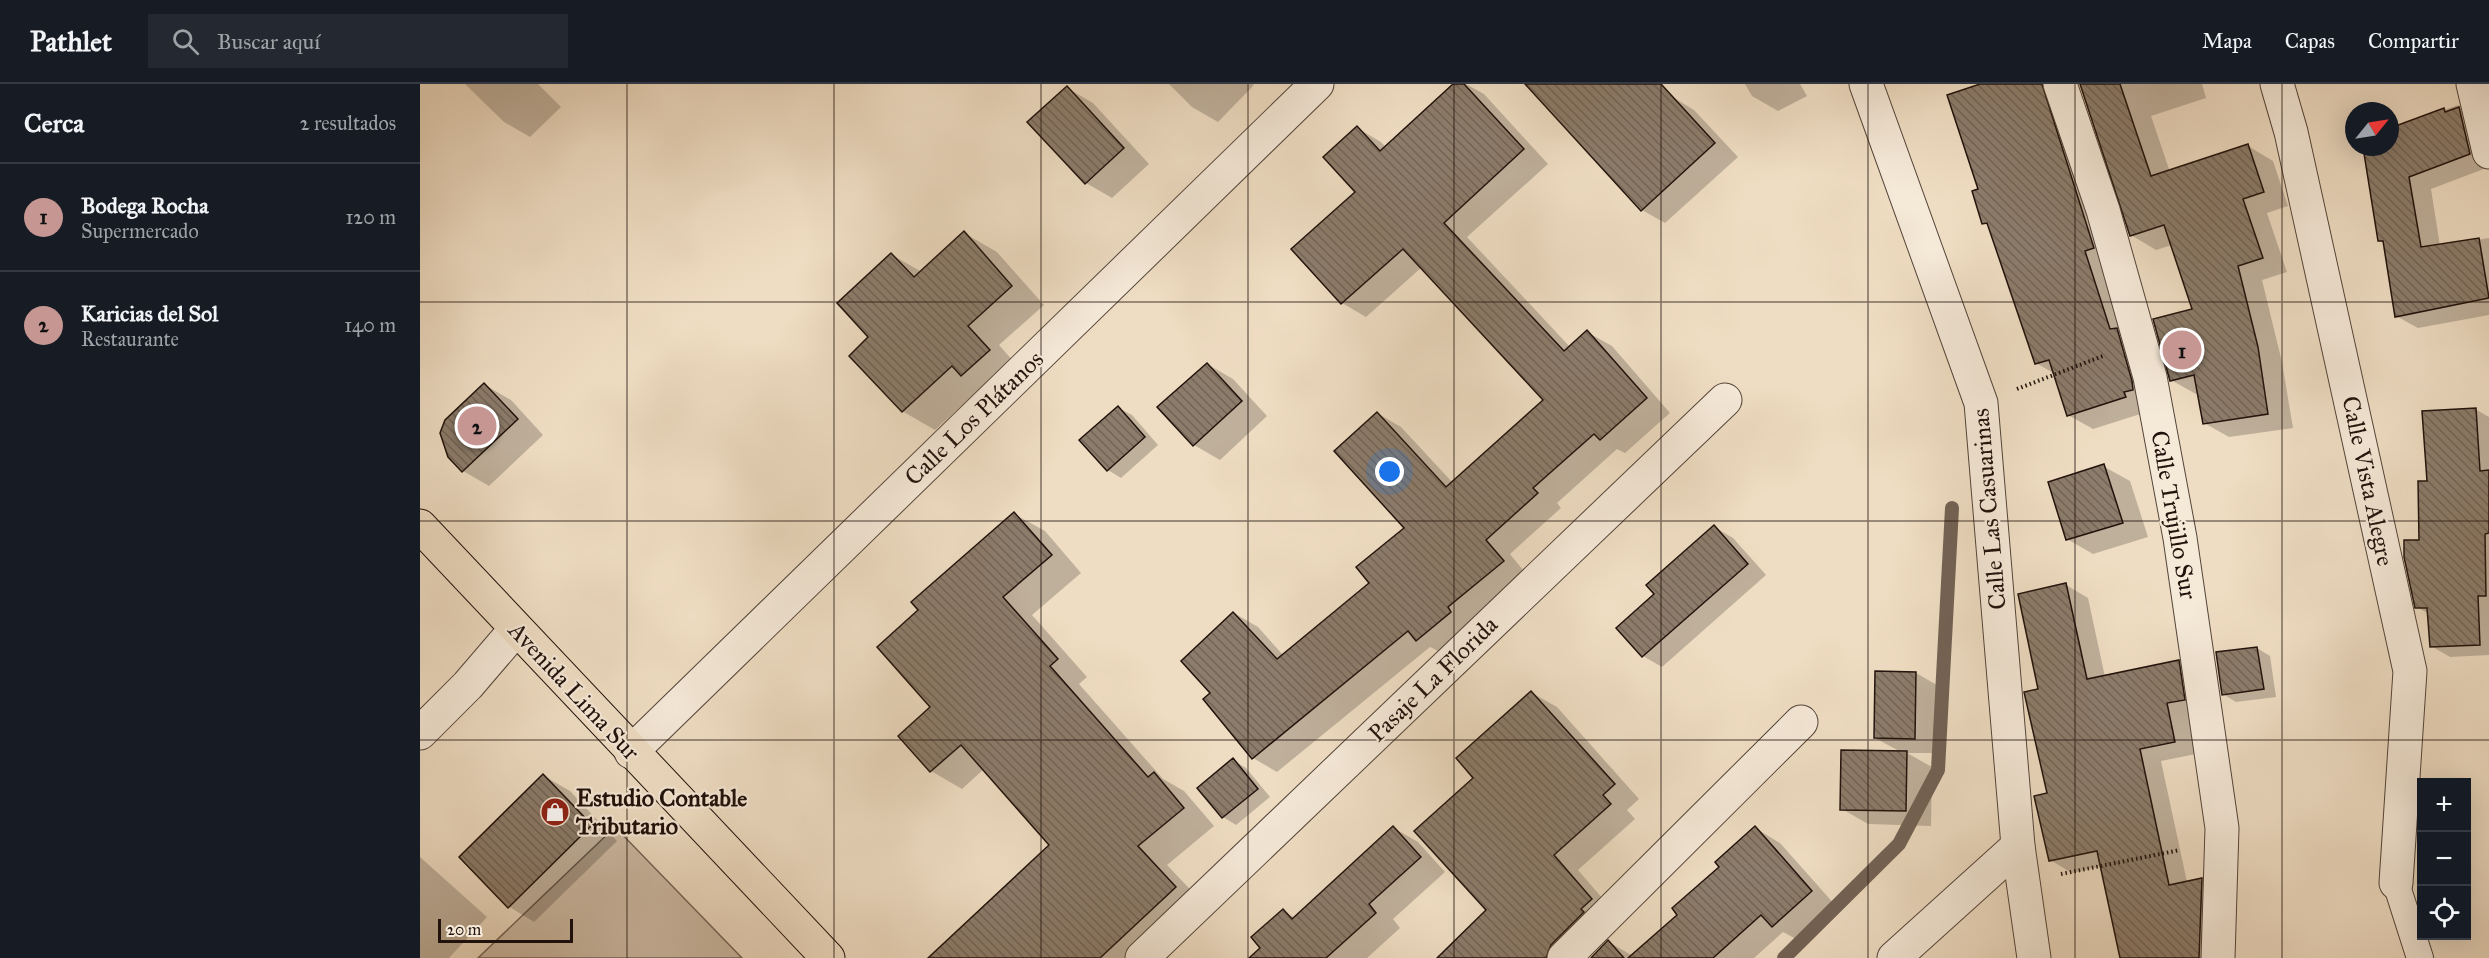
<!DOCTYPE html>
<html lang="es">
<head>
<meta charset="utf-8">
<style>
	:root { --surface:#171b24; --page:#242831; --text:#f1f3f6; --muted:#9ea1a6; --line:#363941; --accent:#c59692 }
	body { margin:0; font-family:"IM FELL Great Primer",serif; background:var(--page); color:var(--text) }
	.controls { position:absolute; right:18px; bottom:18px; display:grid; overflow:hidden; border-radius:0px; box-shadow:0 6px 24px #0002 }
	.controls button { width:54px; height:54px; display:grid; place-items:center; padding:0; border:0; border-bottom:2px solid var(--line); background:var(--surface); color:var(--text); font:30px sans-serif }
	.compass { position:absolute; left:1925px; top:18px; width:54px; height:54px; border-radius:50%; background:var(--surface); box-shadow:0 6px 24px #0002; rotate:60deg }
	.scale { position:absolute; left:18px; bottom:15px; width:135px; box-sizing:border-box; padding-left:6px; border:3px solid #21120c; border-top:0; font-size:16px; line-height:21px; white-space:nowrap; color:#21120c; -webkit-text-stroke:4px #f5e9d8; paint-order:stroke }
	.you { position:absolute; left:970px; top:388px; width:21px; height:21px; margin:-15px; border:4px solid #fff; border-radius:50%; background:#1a73e8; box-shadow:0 0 0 9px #1a73e833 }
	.badge { display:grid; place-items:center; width:39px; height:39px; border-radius:50%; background:var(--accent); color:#111; font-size:20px; font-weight:700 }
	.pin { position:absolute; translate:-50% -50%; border:3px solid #fff; box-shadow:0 2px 6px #0006 }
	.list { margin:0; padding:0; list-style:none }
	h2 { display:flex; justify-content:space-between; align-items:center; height:78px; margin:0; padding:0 24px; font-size:26px }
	h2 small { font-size:20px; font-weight:400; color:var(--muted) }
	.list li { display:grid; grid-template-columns:39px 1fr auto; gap:18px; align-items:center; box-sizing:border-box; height:108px; padding:0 24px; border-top:2px solid var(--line) }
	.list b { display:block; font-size:22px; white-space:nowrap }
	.list p { margin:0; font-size:20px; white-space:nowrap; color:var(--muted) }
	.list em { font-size:20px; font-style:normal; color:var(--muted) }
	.icon { flex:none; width:33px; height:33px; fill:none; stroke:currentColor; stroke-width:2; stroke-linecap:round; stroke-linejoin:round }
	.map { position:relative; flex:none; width:2069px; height:874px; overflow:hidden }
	header { display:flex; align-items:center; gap:36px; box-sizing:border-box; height:84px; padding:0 30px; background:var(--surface); border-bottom:2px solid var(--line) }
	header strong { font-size:28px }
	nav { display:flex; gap:33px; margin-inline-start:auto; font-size:21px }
	.search { width:420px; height:54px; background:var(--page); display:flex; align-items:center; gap:15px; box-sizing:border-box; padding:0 21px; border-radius:0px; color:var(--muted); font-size:22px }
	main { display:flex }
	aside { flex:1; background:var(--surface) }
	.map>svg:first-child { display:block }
</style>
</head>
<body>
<header>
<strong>Pathlet</strong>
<div class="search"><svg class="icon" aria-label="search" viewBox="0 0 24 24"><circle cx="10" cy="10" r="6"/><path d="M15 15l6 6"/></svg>Buscar aquí</div>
<nav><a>Mapa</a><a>Capas</a><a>Compartir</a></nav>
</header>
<main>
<aside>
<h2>Cerca<small>2 resultados</small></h2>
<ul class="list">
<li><span class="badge">1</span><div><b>Bodega Rocha</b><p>Supermercado</p></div><em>120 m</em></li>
<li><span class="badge">2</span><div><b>Karicias del Sol</b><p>Restaurante</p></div><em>140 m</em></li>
</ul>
</aside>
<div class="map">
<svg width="2069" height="874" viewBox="0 0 2069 874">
	<defs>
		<pattern id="building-back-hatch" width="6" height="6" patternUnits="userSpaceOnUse" patternTransform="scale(1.5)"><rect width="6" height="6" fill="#8c7c6b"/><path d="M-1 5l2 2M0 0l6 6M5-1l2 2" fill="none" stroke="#726456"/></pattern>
	</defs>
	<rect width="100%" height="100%" fill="#efddc3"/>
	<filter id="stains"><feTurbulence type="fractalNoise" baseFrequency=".00333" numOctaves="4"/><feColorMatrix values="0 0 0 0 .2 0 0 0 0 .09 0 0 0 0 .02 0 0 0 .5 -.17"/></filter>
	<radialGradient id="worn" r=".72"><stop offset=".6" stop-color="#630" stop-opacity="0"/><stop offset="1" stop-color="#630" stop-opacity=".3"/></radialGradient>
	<path fill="#ccbaa4" stroke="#766658" stroke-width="1.5" d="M 195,743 L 322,874 L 58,874 Z"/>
	<g fill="#0003">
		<path d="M 45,0 L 118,0 L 141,23 L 110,53 L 84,38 Z"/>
		<path d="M 749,0 L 832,0 L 834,1 L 798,38 L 772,23 Z"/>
		<path d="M 1035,0 L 1046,0 L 1064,10 L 1128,80 L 1047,153 L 1150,263 L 1167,248 L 1192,262 L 1250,329 L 1205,369 L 1197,365 L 1137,419 L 1141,424 L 1090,470 L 1107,491 L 1022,569 L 1010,563 L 857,688 L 833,674 L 793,609 L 814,529 L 838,543 L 863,571 L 951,499 L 986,444 L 957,329 L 981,343 L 1033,399 L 1125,316 L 1002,183 L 946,233 L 922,219 L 873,165 L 937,108 L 937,44 L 961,58 L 966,63 Z"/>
		<path d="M 1138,0 L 1202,0 L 1251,12 L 1274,26 L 1318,73 L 1245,139 L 1222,126 Z"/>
		<path d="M 1325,0 L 1380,0 L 1387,12 L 1358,27 L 1332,12 Z"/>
		<path d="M 1565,0 L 1653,0 L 1730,327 L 1673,345 L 1648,331 L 1635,290 L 1616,279 L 1569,142 L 1564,139 L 1560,106 Z"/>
		<path d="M 1661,0 L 1782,0 L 1786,14 L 1731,32 L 1750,88 L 1828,62 L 1853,77 L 1868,122 L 1847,129 L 1867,188 L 1842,196 L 1862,278 L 1873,344 L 1809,353 L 1784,339 L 1779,309 L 1776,310 L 1751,296 L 1774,226 L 1752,161 L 1736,166 L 1711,151 Z"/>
		<path d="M 647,4 L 673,19 L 729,80 L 692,114 L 666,99 L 609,38 Z"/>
		<path d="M 2038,21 L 2060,33 L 2069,83 L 2011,105 L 2020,162 L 2069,154 L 2069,231 L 1998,244 L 1976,232 L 1965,160 L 1959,156 L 1944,63 L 1970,63 L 1970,46 Z"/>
		<path d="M 544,149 L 577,168 L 624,221 L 579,261 L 601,286 L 574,310 L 562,303 L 515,346 L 482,327 L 472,171 L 502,188 Z"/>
		<path d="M 787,280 L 813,295 L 847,332 L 800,376 L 774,361 Z"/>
		<path d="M 65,301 L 91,316 L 123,351 L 69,402 L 43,387 Z"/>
		<path d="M 698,324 L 712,331 L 738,361 L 701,394 L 688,386 Z"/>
		<path d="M 2055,325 L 2069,333 L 2069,571 L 2030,573 L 2011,562 L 2009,530 L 1997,523 L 2001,457 L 2008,398 Z"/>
		<path d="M 1683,382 L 1710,397 L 1728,453 L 1673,470 L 1647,455 Z"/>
		<path d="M 594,430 L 625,447 L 661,489 L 612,531 L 667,593 L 659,600 L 743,695 L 764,707 L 794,742 L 747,781 L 785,821 L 729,874 L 528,874 L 631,761 L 564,685 L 542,705 L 511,687 L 512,623 L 500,526 Z"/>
		<path d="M 1294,443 L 1313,454 L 1346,491 L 1242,583 L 1223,572 L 1198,544 L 1236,510 Z"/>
		<path d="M 1646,501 L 1668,514 L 1685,593 L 1758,577 L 1780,590 L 1786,628 L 1768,631 L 1776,670 L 1741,677 L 1767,798 L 1781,795 L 1803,808 L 1801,874 L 1702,874 L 1682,782 L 1652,789 L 1630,776 L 1629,710 L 1620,606 Z"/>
		<path d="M 1837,564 L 1850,572 L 1856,613 L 1816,618 L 1803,610 Z"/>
		<path d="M 1496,589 L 1522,604 L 1521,669 L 1487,669 L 1512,683 L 1511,742 L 1448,740 L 1422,725 L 1481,668 L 1455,654 Z"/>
		<path d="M 1112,609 L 1137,623 L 1219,715 L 1207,726 L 1215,735 L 1158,786 L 1196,830 L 1157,874 L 1019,874 L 1068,826 L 1055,694 Z"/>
		<path d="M 813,676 L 826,684 L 850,713 L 816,741 L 803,733 Z"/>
		<path d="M 124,692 L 150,707 L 197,757 L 114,838 L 88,822 Z"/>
		<path d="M 974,744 L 998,758 L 1025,788 L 973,835 L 980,844 L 947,874 L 851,874 L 863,827 L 875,834 Z"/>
		<path d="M 1335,744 L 1360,759 L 1416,822 L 1378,856 L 1363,848 L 1334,874 L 1173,874 L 1189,858 L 1213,872 L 1260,831 Z"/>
		<path d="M 0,773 L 67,833 L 29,874 L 0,874 Z"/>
	</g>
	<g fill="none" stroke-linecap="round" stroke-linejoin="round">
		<path stroke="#736255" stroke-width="14" d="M 1364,874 L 1479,760 L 1518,686 L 1532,424"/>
	</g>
	<g fill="url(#building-back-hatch)" stroke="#21120c" stroke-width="1.5">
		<path d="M 1033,0 L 1044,0 L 1104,65 L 1024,139 L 1144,267 L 1167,246 L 1227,314 L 1180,356 L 1174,350 L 1113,404 L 1118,409 L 1066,456 L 1084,477 L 1028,523 L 1031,528 L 996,557 L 988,547 L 832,675 L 783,615 L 790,609 L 761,577 L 813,528 L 857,575 L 949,499 L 936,483 L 984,444 L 914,367 L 957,328 L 1026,403 L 1123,316 L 983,165 L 921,220 L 871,165 L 935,108 L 903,73 L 937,42 L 960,67 Z"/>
		<path d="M 1105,0 L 1241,0 L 1295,59 L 1221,127 Z"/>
		<path d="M 1560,0 L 1622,0 L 1674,164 L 1665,167 L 1690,245 L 1697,244 L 1712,297 L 1713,306 L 1704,308 L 1706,313 L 1647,332 L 1629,276 L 1615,280 L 1567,139 L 1562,140 L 1552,107 L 1558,105 L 1527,11 Z"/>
		<path d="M 1660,0 L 1700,0 L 1731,92 L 1828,60 L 1844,108 L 1823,115 L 1843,174 L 1818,182 L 1838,263 L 1848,330 L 1783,340 L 1774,291 L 1750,297 L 1733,235 L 1772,225 L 1744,141 L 1710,152 Z"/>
		<path d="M 647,2 L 704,64 L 665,100 L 607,38 Z"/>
		<path d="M 2039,23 L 2050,70 L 1989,93 L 2001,163 L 2059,154 L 2069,214 L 1975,233 L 1963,157 L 1958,157 L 1943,63 L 1970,63 L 1970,44 L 2024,24 L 2025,28 Z"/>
		<path d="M 544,147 L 592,202 L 548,242 L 570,266 L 541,292 L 532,282 L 482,328 L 429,272 L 448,253 L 417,219 L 471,169 L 494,193 Z"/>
		<path d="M 787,279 L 822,317 L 773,362 L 737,323 Z"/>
		<path d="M 64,299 L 98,335 L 42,388 L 28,373 L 20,349 L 25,336 Z"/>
		<path d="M 698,322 L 725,353 L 687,387 L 659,356 Z"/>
		<path d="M 2056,324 L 2060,387 L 2069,386 L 2069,449 L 2065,450 L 2066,512 L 2058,512 L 2060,561 L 2010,563 L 2007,524 L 1995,524 L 1984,473 L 1984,456 L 1999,456 L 1998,397 L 2007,397 L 2002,327 Z"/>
		<path d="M 1684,380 L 1703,439 L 1646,456 L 1628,398 Z"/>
		<path d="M 594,428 L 632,471 L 583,513 L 638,575 L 630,582 L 728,693 L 734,688 L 764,724 L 718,762 L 756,803 L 680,874 L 508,874 L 629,761 L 541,661 L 510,688 L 478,652 L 510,623 L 457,563 L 498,526 L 491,518 Z"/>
		<path d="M 1294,441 L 1328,480 L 1222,573 L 1196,544 L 1234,510 L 1226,501 Z"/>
		<path d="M 1646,499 L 1667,595 L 1759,576 L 1765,616 L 1747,619 L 1755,658 L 1720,665 L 1749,801 L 1782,794 L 1779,874 L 1700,874 L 1677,767 L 1629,777 L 1614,712 L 1627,709 L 1604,608 L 1618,605 L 1598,510 Z"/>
		<path d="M 1837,563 L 1844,605 L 1802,611 L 1796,568 Z"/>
		<path d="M 1455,587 L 1496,588 L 1495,655 L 1454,654 Z"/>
		<path d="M 1111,607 L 1195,700 L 1183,711 L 1191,720 L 1134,771 L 1172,815 L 1161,825 L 1164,828 L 1131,861 L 1126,874 L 1017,874 L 1066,826 L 994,747 L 1053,694 L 1036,674 Z"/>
		<path d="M 1421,666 L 1487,667 L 1486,727 L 1420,726 Z"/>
		<path d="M 813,674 L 838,705 L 802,734 L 777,704 Z"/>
		<path d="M 123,690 L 172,741 L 88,824 L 39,773 Z"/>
		<path d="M 973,742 L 1001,773 L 949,820 L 956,829 L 906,874 L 829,874 L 840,864 L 831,853 L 863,825 L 872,835 Z"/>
		<path d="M 1335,742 L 1392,807 L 1352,843 L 1341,831 L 1293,874 L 1208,874 L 1257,831 L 1252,824 L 1299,783 L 1295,778 Z"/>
		<path d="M 1188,856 L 1204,874 L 1171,874 Z"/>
	</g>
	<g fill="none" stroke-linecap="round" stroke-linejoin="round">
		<g stroke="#54453a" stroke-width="28">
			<path id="lane" d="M 1976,799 L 2000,874"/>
		</g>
		<g stroke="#54453a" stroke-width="35">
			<g id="street">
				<path d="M 1446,0 L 1561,319 L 1598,762 L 1614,874"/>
				<path d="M 1640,0 L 1683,126 L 1730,293 L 1760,454 L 1802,744 L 1798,874"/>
				<path d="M 1857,0 L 1871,48 L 1990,587 L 1976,799"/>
				<path d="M 2053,0 L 2069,68"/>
				<path d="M 0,649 L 48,601 L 96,545"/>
				<path d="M 211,668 L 897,0"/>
				<path d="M 722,874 L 1305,316"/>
				<path d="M 1144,874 L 1381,638"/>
				<path d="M 1474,874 L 1598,762"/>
			</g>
		</g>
		<g stroke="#21120c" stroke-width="35">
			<path id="highway" d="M 0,442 L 408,874"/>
		</g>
		<g stroke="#21120c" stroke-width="4" stroke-dasharray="1.5 3" stroke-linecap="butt">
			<path d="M 1597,305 L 1683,272"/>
			<path d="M 1641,790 L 1760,766"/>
		</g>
		<use href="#lane" stroke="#f5e9d8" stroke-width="26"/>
		<use href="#street" stroke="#f5e9d8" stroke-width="33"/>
		<use href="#highway" stroke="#efddc3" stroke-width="33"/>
	</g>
	<path fill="none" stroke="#21120c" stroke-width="1.5" stroke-opacity="0.55" d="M 207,0 L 207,874M 414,0 L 414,874M 621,0 L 621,874M 828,0 L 828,874M 1034,0 L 1034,874M 1241,0 L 1241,874M 1448,0 L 1448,874M 1655,0 L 1655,874M 1862,0 L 1862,874M 0,218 L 2069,218M 0,437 L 2069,437M 0,656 L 2069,656"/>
	<defs>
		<g id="shop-disc" transform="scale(1.5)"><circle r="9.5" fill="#8f2418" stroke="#f5e9d8"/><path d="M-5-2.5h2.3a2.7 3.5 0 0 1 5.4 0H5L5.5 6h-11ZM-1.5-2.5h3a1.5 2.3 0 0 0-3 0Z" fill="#fff"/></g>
	</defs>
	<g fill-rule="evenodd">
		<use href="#shop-disc" x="135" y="728"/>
	</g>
	<g text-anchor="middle" stroke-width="4.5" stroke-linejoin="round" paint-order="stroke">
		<g font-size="24" fill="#21120c" stroke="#f5e9d8">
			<text transform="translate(554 334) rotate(-44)" y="8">Calle Los Plátanos</text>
			<text transform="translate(1948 397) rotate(78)" y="8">Calle Vista Alegre</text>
			<text transform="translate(1569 425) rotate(-95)" y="8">Calle Las Casuarinas</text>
			<text transform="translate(1754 431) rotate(80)" y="8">Calle Trujillo Sur</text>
			<text transform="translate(1013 595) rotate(-44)" y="8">Pasaje La Florida</text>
			<text transform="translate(154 607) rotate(47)" y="8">Avenida Lima Sur</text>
		</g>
		<g font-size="24" font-weight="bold" fill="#21120c" stroke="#f5e9d8" text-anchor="start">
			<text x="156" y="722">Estudio Contable<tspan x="156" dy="28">Tributario</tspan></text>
		</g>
	</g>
	<rect width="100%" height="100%" filter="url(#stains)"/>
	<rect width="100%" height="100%" fill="url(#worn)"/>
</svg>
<div class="controls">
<button>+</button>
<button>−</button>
<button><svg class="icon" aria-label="locate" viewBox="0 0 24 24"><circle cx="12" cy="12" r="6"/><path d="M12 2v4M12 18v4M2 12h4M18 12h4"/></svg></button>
</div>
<svg class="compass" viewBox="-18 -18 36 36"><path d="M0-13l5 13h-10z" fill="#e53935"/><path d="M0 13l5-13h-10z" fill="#9ea1a6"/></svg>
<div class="scale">20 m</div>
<div class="you"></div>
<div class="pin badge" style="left:1762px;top:266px">1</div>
<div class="pin badge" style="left:57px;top:342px">2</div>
</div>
</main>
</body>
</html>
